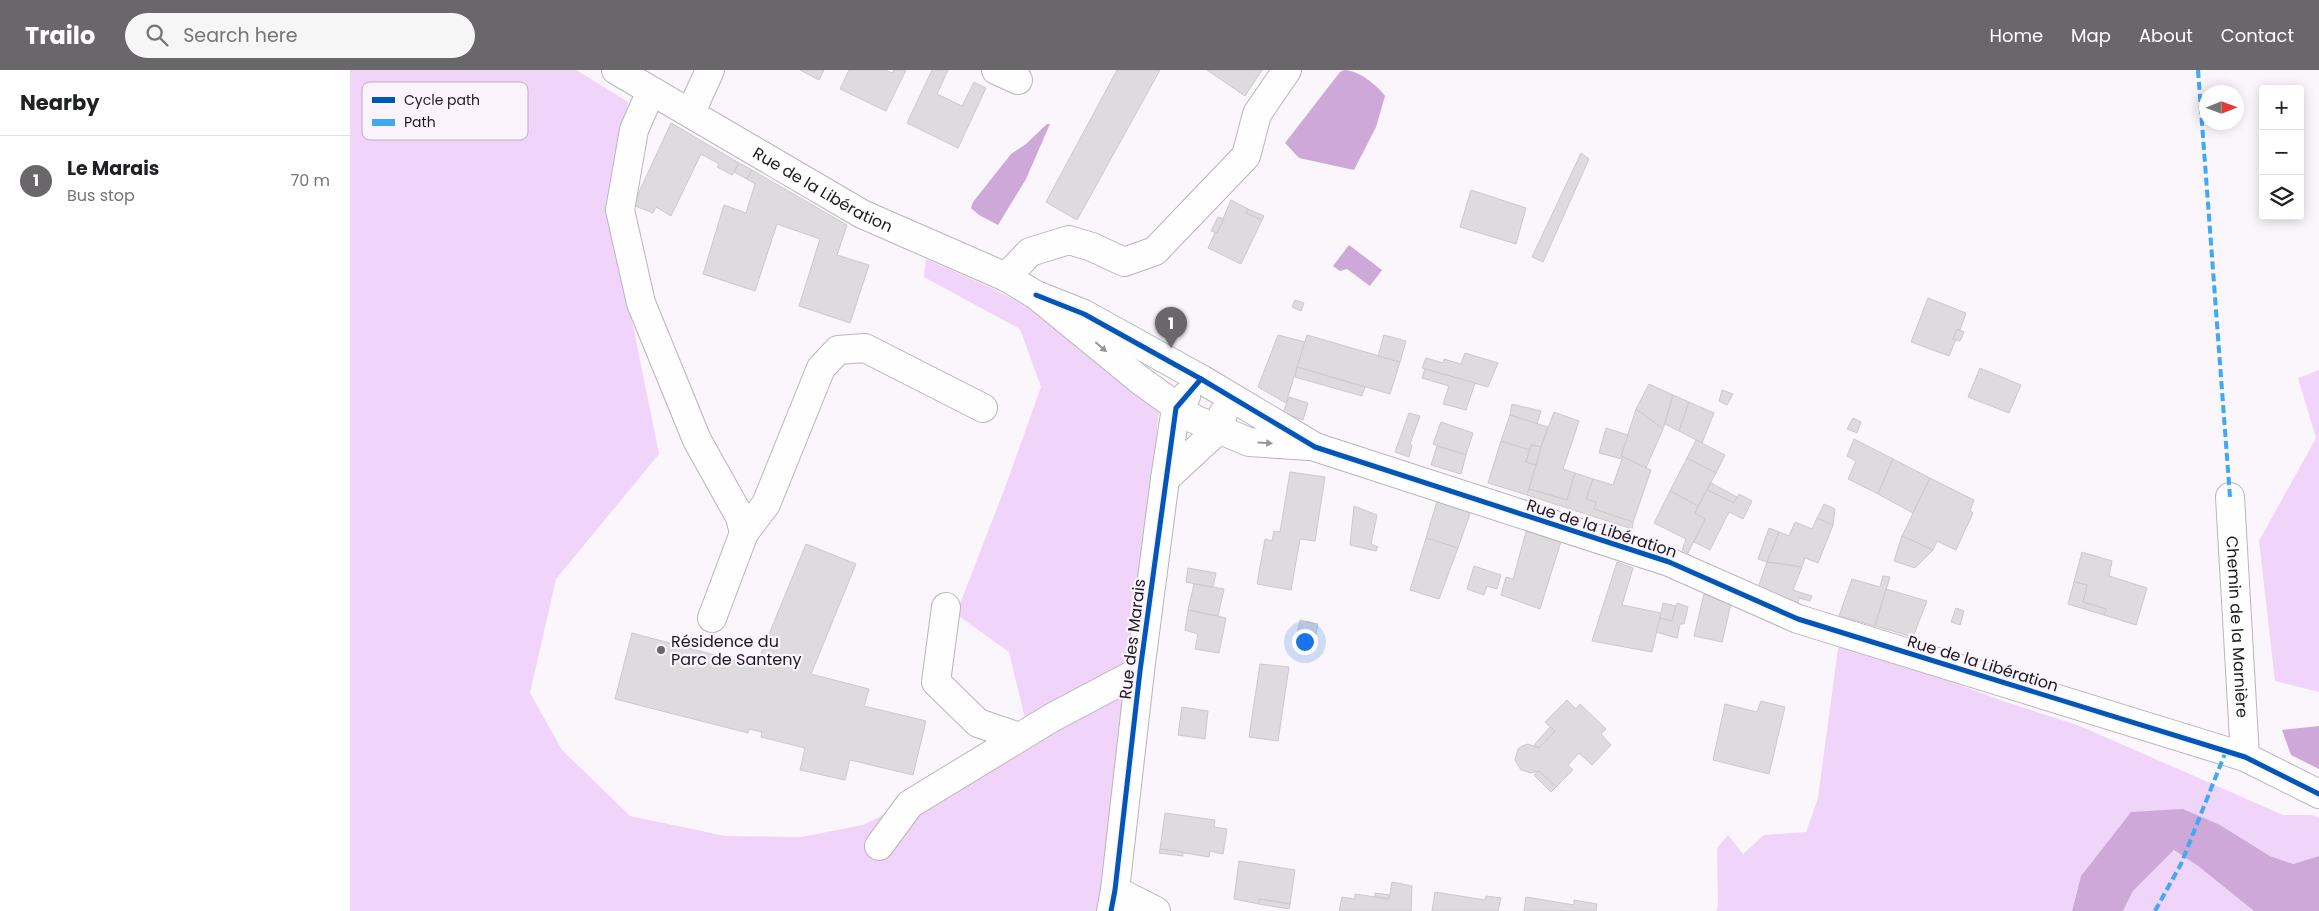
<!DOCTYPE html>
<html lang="en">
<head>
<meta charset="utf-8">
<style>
	:root { --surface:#fff; --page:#f6f6f6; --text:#202124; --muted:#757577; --line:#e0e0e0; --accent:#6a676b }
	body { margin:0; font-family:Poppins,sans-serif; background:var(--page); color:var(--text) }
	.controls { position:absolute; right:15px; top:15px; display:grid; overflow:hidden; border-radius:5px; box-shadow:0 2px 12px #0003 }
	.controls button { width:45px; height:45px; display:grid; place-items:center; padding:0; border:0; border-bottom:1px solid var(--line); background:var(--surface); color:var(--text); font:25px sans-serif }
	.compass { position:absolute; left:1849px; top:15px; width:45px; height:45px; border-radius:50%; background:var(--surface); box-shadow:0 2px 12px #0003; rotate:89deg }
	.you { position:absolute; left:954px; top:571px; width:18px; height:18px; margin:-12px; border:4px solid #fff; border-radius:50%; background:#1a73e8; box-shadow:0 0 0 8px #1a73e833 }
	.badge { display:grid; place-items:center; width:32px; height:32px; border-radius:50%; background:var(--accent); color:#fff; font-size:16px; font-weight:700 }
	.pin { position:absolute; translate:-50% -41px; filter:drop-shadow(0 1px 2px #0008) }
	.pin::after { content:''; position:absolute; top:26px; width:18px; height:15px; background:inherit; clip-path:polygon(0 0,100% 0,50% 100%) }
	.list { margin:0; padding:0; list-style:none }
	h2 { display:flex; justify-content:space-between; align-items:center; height:65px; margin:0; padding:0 20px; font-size:21px }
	h2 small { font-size:16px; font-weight:400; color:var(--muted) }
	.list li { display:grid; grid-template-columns:32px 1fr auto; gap:15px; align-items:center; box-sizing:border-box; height:90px; padding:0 20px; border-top:1px solid var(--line) }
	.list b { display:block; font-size:19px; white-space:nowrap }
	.list p { margin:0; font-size:16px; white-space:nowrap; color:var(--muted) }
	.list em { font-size:16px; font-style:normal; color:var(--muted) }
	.icon { flex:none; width:28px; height:28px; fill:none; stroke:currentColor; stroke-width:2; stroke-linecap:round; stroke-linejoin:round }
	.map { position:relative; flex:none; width:1969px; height:841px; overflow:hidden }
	header { display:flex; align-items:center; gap:30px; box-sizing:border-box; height:70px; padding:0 25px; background:var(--accent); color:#fff }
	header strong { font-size:24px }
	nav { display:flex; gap:28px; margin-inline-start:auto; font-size:18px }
	.search { width:350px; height:45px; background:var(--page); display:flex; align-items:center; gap:12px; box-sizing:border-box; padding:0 18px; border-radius:28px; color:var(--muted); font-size:19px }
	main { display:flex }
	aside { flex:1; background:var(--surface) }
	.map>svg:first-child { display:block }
</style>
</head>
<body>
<header>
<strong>Trailo</strong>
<div class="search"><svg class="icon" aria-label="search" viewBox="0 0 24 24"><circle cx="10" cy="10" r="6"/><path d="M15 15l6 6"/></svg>Search here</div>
<nav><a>Home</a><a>Map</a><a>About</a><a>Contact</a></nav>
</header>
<main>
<aside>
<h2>Nearby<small></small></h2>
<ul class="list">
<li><span class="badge">1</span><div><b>Le Marais</b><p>Bus stop</p></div><em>70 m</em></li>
</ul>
</aside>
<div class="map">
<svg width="1969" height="841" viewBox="0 0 1969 841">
	<rect width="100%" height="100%" fill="#faf6fb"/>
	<g fill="#f0d4f9">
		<path d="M 0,0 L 226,0 L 278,32 L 259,137 L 309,384 L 206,509 L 180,623 L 212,680 L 280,746 L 375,766 L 451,767 L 513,755 L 579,722 L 677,657 L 659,582 L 606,544 L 656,415 L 691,317 L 670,259 L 574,207 L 576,189 L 642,218 L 695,247 L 793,321 L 809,341 L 757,841 L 0,841 Z"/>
		<path d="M 1969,300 L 1969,622 L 1925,611 L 1909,471 L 1966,368 L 1948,308 Z"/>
		<path d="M 1489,571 L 1656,632 L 1730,656 L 1933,745 L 1962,745 L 1969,748 L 1969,786 L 1943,794 L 1920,786 L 1870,755 L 1781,742 L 1731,806 L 1722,841 L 1366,841 L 1368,836 L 1367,778 L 1378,765 L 1393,784 L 1414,765 L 1456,762 L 1468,728 Z"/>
		<path d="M 1824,780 L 1848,796 L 1904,841 L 1773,841 L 1783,821 Z"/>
	</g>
	<g fill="#cda8d9">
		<path d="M 994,0 C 1008,0 1027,15 1035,26 L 1026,57 L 1004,100 L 949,88 L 935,73 L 990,2 Z"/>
		<path d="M 697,54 L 700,54 L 676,109 L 648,155 L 629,145 L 621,138 L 623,132 L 661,84 L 676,74 Z"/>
		<path d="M 999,175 L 1032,200 L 1020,216 L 997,199 L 990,201 L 983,196 Z"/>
		<path d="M 1969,656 L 1969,699 L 1941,685 L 1932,660 Z"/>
		<path d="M 1833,739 L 1870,755 L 1920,786 L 1943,794 L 1969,786 L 1969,841 L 1904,841 L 1848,796 L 1824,780 L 1783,821 L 1773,841 L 1722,841 L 1731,806 L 1781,742 Z"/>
	</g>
	<g fill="#dedbdf" stroke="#ccc8cd">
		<path d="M 450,0 L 474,0 L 469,10 Z"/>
		<path d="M 499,0 L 536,0 L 542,3 L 544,0 L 556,0 L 536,41 L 490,19 Z"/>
		<path d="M 582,0 L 598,0 L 587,24 L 612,36 L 624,12 L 636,18 L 608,78 L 557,53 Z"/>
		<path d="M 767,0 L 810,0 L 727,150 L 696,132 Z"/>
		<path d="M 857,0 L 912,0 L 895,26 Z"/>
		<path d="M 321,53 L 389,93 L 382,105 L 367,97 L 369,94 L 351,84 L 321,146 L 306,137 L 303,143 L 283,135 Z"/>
		<path d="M 1231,83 L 1239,89 L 1193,192 L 1182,187 Z"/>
		<path d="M 389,93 L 402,100 L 397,109 L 384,102 Z"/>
		<path d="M 402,100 L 497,155 L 487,185 L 519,195 L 500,253 L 449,236 L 470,169 L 427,154 L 405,221 L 353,204 L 374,135 L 396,143 L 405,114 L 397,109 Z"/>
		<path d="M 1121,120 L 1176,138 L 1166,174 L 1110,157 Z"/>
		<path d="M 881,130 L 898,139 L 896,143 L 912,150 L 891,194 L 858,178 L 865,163 L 867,163 Z"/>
		<path d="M 898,139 L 914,146 L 912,150 L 896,143 Z"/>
		<path d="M 868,147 L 874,149 L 867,163 L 861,161 Z"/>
		<path d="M 1578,228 L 1616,243 L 1610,260 L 1607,259 L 1603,269 L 1606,269 L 1599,286 L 1561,272 Z"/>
		<path d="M 945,230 L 954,233 L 951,241 L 942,237 Z"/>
		<path d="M 1607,259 L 1614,262 L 1610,271 L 1603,269 Z"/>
		<path d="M 928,265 L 955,272 L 936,333 L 908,317 Z"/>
		<path d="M 957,265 L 1050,292 L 1040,324 L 947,297 Z"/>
		<path d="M 1034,265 L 1056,271 L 1050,292 L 1028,286 Z"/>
		<path d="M 1115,283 L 1148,293 L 1138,317 L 1072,298 L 1076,288 L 1093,293 L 1094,289 L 1111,294 Z"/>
		<path d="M 947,297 L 1015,317 L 1012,326 L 945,307 Z"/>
		<path d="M 1630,298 L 1671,315 L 1659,343 L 1618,327 Z"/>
		<path d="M 1075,299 L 1125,313 L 1116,340 L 1093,334 L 1099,316 L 1072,308 Z"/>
		<path d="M 1299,314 L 1323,325 L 1313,359 L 1286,339 Z"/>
		<path d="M 1372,320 L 1383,324 L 1377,335 L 1369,331 Z"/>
		<path d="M 1323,325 L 1339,332 L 1329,361 L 1315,354 Z"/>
		<path d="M 939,327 L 958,333 L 953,350 L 933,343 Z"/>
		<path d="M 1339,332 L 1364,343 L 1352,373 L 1329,361 Z"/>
		<path d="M 1162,334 L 1191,341 L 1187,354 L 1160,345 Z"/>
		<path d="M 1286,339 L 1313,359 L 1296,398 L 1271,386 Z"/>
		<path d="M 1204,342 L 1229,351 L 1213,399 L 1225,403 L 1217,430 L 1179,419 L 1191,377 Z"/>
		<path d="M 1059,343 L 1070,346 L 1060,374 L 1062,375 L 1059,387 L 1045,382 Z"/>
		<path d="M 1160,345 L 1198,357 L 1191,377 L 1181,375 L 1180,380 L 1151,371 Z"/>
		<path d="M 1503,348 L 1511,352 L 1507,363 L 1497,359 Z"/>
		<path d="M 1091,352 L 1123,363 L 1116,385 L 1083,374 Z"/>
		<path d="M 1256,358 L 1278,365 L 1271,386 L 1301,400 L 1283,452 L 1244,439 L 1246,432 L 1236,429 L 1243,409 L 1263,415 L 1272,389 L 1249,383 Z"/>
		<path d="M 1504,369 L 1543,389 L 1528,424 L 1498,409 L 1506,391 L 1497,386 Z"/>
		<path d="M 1346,370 L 1375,385 L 1366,403 L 1337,388 Z"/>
		<path d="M 1151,371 L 1180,380 L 1176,392 L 1186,395 L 1177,425 L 1138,413 Z"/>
		<path d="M 1181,375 L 1191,377 L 1186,395 L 1176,392 Z"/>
		<path d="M 1087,376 L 1116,385 L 1111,404 L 1081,395 Z"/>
		<path d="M 1337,388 L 1366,403 L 1348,436 L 1320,421 Z"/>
		<path d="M 1543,389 L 1580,408 L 1563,443 L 1528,424 Z"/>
		<path d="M 940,402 L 975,407 L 965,471 L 950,469 L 941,520 L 907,514 L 915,469 L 922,471 L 924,461 L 930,462 Z"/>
		<path d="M 1225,403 L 1243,409 L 1236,429 L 1246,432 L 1244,439 L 1283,452 L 1282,459 L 1177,425 L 1179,419 L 1217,430 Z"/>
		<path d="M 1580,408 L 1624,430 L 1620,441 L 1623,443 L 1606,480 L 1587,471 L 1583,480 L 1552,466 Z"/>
		<path d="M 1361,413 L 1387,427 L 1384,433 L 1357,420 Z"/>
		<path d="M 1357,420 L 1384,433 L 1389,424 L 1402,431 L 1393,449 L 1379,442 L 1360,480 L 1344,472 L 1355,449 L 1345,443 Z"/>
		<path d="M 1320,421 L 1348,436 L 1345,443 L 1355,449 L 1338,483 L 1332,480 L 1336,469 L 1304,453 Z"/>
		<path d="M 1088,428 L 1122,438 L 1108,478 L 1076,468 Z"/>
		<path d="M 1474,434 L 1485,439 L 1483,455 L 1467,448 Z"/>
		<path d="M 1004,436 L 1027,445 L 1021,474 L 1028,477 L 1026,481 L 1000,475 Z"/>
		<path d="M 1467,448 L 1483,455 L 1468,493 L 1455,488 L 1452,497 L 1417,492 L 1429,462 L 1439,466 L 1445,452 L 1462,459 Z"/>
		<path d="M 1178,455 L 1213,465 L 1190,539 L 1151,525 L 1156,507 L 1163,509 Z"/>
		<path d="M 1419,458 L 1429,462 L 1417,492 L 1408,489 Z"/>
		<path d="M 1552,466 L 1583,480 L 1565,498 L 1544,491 Z"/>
		<path d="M 1076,468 L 1108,478 L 1089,529 L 1060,520 Z"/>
		<path d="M 456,474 L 506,494 L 461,604 L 519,619 L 514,636 L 576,651 L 563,705 L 500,690 L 495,710 L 450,700 L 455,678 L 411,667 L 412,662 L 399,659 L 398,663 L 265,629 L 282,563 L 406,596 Z"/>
		<path d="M 1732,482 L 1762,491 L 1759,506 L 1797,518 L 1786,555 L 1754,545 L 1756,539 L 1733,532 L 1737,515 L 1724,512 Z"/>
		<path d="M 1267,492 L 1283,498 L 1272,535 L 1311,543 L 1302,582 L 1242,571 Z"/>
		<path d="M 1417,492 L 1452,497 L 1443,520 L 1462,526 L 1460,531 L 1449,528 L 1448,533 L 1409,522 L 1408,518 Z"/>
		<path d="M 1124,496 L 1151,505 L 1147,519 L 1137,516 L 1134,525 L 1117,519 Z"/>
		<path d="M 838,498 L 866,503 L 863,517 L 836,512 Z"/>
		<path d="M 1533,506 L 1540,507 L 1525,556 L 1489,546 L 1502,509 L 1530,517 Z"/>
		<path d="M 1724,512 L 1737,515 L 1733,532 L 1756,539 L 1754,545 L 1718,534 Z"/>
		<path d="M 844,514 L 874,519 L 868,546 L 838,540 Z"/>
		<path d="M 1536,519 L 1577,531 L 1563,567 L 1525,556 Z"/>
		<path d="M 1354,524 L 1381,534 L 1372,572 L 1344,566 Z"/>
		<path d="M 1313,533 L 1326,536 L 1322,551 L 1310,548 Z"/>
		<path d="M 1327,533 L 1338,537 L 1334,554 L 1330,554 L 1327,568 L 1306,562 L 1310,548 L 1322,551 Z"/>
		<path d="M 1606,538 L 1614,541 L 1610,555 L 1601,552 Z"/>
		<path d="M 838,540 L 876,548 L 869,583 L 845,579 L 848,564 L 835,560 Z"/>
		<path d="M 950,550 L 968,554 L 963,580 L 945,575 Z"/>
		<path d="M 910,594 L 939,597 L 928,671 L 899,667 Z"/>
		<path d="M 1217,630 L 1226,639 L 1230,634 L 1256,659 L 1251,664 L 1261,675 L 1242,695 L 1229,683 L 1218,695 L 1223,700 L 1206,717 L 1189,701 L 1181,703 L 1171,700 L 1165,690 L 1168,679 L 1172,676 L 1178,674 L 1189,678 L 1205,661 L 1195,652 Z"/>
		<path d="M 1411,631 L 1435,637 L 1419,704 L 1363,690 L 1375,634 L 1407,642 Z"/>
		<path d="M 832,637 L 858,641 L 855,669 L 828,665 Z"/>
		<path d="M 1200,657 L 1205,661 L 1189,678 L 1184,675 Z"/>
		<path d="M 1189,701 L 1206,717 L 1201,722 L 1184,705 Z"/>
		<path d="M 815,743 L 865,750 L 864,757 L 877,759 L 873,784 L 860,781 L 859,787 L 810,779 Z"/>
		<path d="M 810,779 L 833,782 L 833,786 L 809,783 Z"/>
		<path d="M 889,791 L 945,800 L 940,834 L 909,829 L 909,834 L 884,829 Z"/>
		<path d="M 1042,812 L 1062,816 L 1061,841 L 989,841 L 992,827 L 1005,829 L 1005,824 L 1039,829 Z"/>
		<path d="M 1085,822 L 1135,830 L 1136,826 L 1151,828 L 1148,841 L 1082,841 Z"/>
		<path d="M 1025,823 L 1039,825 L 1039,829 L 1025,827 Z"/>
		<path d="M 1176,827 L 1224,835 L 1224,830 L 1247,834 L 1246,841 L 1174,841 Z"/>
		<path d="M 909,829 L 940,834 L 939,839 L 909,834 Z"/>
	</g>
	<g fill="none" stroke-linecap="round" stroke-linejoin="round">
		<g stroke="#b9b5ba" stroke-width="30">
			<g id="minor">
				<path id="s1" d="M 266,0 L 512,144 L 656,207 L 686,225 L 791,311 L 844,349 L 899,372 L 959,376"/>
				<path d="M 646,0 L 668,10"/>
				<path d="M 301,21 L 284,60 L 270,140 L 291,233 L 347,370 L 390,447 L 394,463 L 362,548"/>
				<path d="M 341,42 L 360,0"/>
				<path d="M 656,207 L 680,182 L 719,170 L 742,177 L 774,192 L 805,181 L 896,86 L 907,44 L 937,0"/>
				<path d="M 686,225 L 734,244 L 851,309 L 965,377 L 1319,492 L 1448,549 L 1895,687 L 1969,724"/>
				<path d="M 815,409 L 868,360 L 873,344"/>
				<path id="s2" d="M 1880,427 L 1895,687"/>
				<path d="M 394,463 L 416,434 L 471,298 L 488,280 L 515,278 L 633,338"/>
				<path d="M 596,537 L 586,612 L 628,653 L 669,667"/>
				<path d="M 529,776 L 560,734 L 703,647 L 790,601"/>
				<path d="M 765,820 L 806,841"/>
				<path d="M 761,841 L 765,820 L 790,601 L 815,409 L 826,338 L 836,326"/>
			</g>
		</g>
		<use href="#minor" stroke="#fefefe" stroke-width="28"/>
		<g stroke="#3fa9f5" stroke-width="4" stroke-dasharray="8 4" stroke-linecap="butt">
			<path d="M 1848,0 L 1880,427"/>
			<path d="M 1805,841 L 1831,794 L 1876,681"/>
		</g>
		<g stroke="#fbf3fe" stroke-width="8">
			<g id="cycleway">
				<path d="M 686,225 L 734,244 L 851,309 L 965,377 L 1319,492 L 1448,549 L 1895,687 L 1969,724"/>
				<path d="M 761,841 L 765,820 L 790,601 L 826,338 L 851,309"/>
			</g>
		</g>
		<use href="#cycleway" stroke="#0057b8" stroke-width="5"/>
	</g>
	<defs><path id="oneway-solid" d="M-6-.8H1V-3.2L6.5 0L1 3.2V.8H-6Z" transform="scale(1.25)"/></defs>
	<g fill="#999799">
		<use href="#oneway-solid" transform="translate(751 277) rotate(41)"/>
		<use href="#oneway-solid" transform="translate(915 373) rotate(4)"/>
	</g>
	<circle fill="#6a676b" stroke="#fbf3fe" stroke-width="2" cx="311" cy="580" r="5"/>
	<g text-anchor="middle" stroke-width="4.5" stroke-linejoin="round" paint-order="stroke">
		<g font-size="16" fill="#1d1a1e" stroke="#fbf3fe">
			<text dy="6" stroke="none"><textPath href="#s1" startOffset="239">Rue de la Libération</textPath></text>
			<text transform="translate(1252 458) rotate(18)" y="6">Rue de la Libération</text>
			<text dy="6" stroke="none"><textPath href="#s2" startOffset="130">Chemin de la Marnière</textPath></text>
			<text transform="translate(782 569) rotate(-83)" y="6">Rue des Marais</text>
			<text transform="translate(1633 593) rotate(17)" y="6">Rue de la Libération</text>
		</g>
		<g font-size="16" fill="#1d1a1e" stroke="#fbf3fe" text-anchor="start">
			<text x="321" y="577">Résidence du<tspan x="321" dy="18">Parc de Santeny</tspan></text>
		</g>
	</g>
	<rect x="12" y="12" width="166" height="58" rx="8" fill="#fbf3fe" stroke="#b8b2bb" stroke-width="1"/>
	<rect x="22" y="27" width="23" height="6" fill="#0057b8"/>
	<rect x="22" y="49" width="23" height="7" fill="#3fa9f5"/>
	<g font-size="14" fill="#1d1a1e">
		<text x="54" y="35">Cycle path</text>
		<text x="54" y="57">Path</text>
	</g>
</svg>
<div class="controls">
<button>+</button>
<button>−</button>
<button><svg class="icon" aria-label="layers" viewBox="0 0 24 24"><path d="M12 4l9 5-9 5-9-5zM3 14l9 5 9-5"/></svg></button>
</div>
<svg class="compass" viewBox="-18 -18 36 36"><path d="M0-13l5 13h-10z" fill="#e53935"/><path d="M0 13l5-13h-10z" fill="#757577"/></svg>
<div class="you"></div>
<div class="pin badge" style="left:821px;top:278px">1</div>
</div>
</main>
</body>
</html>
